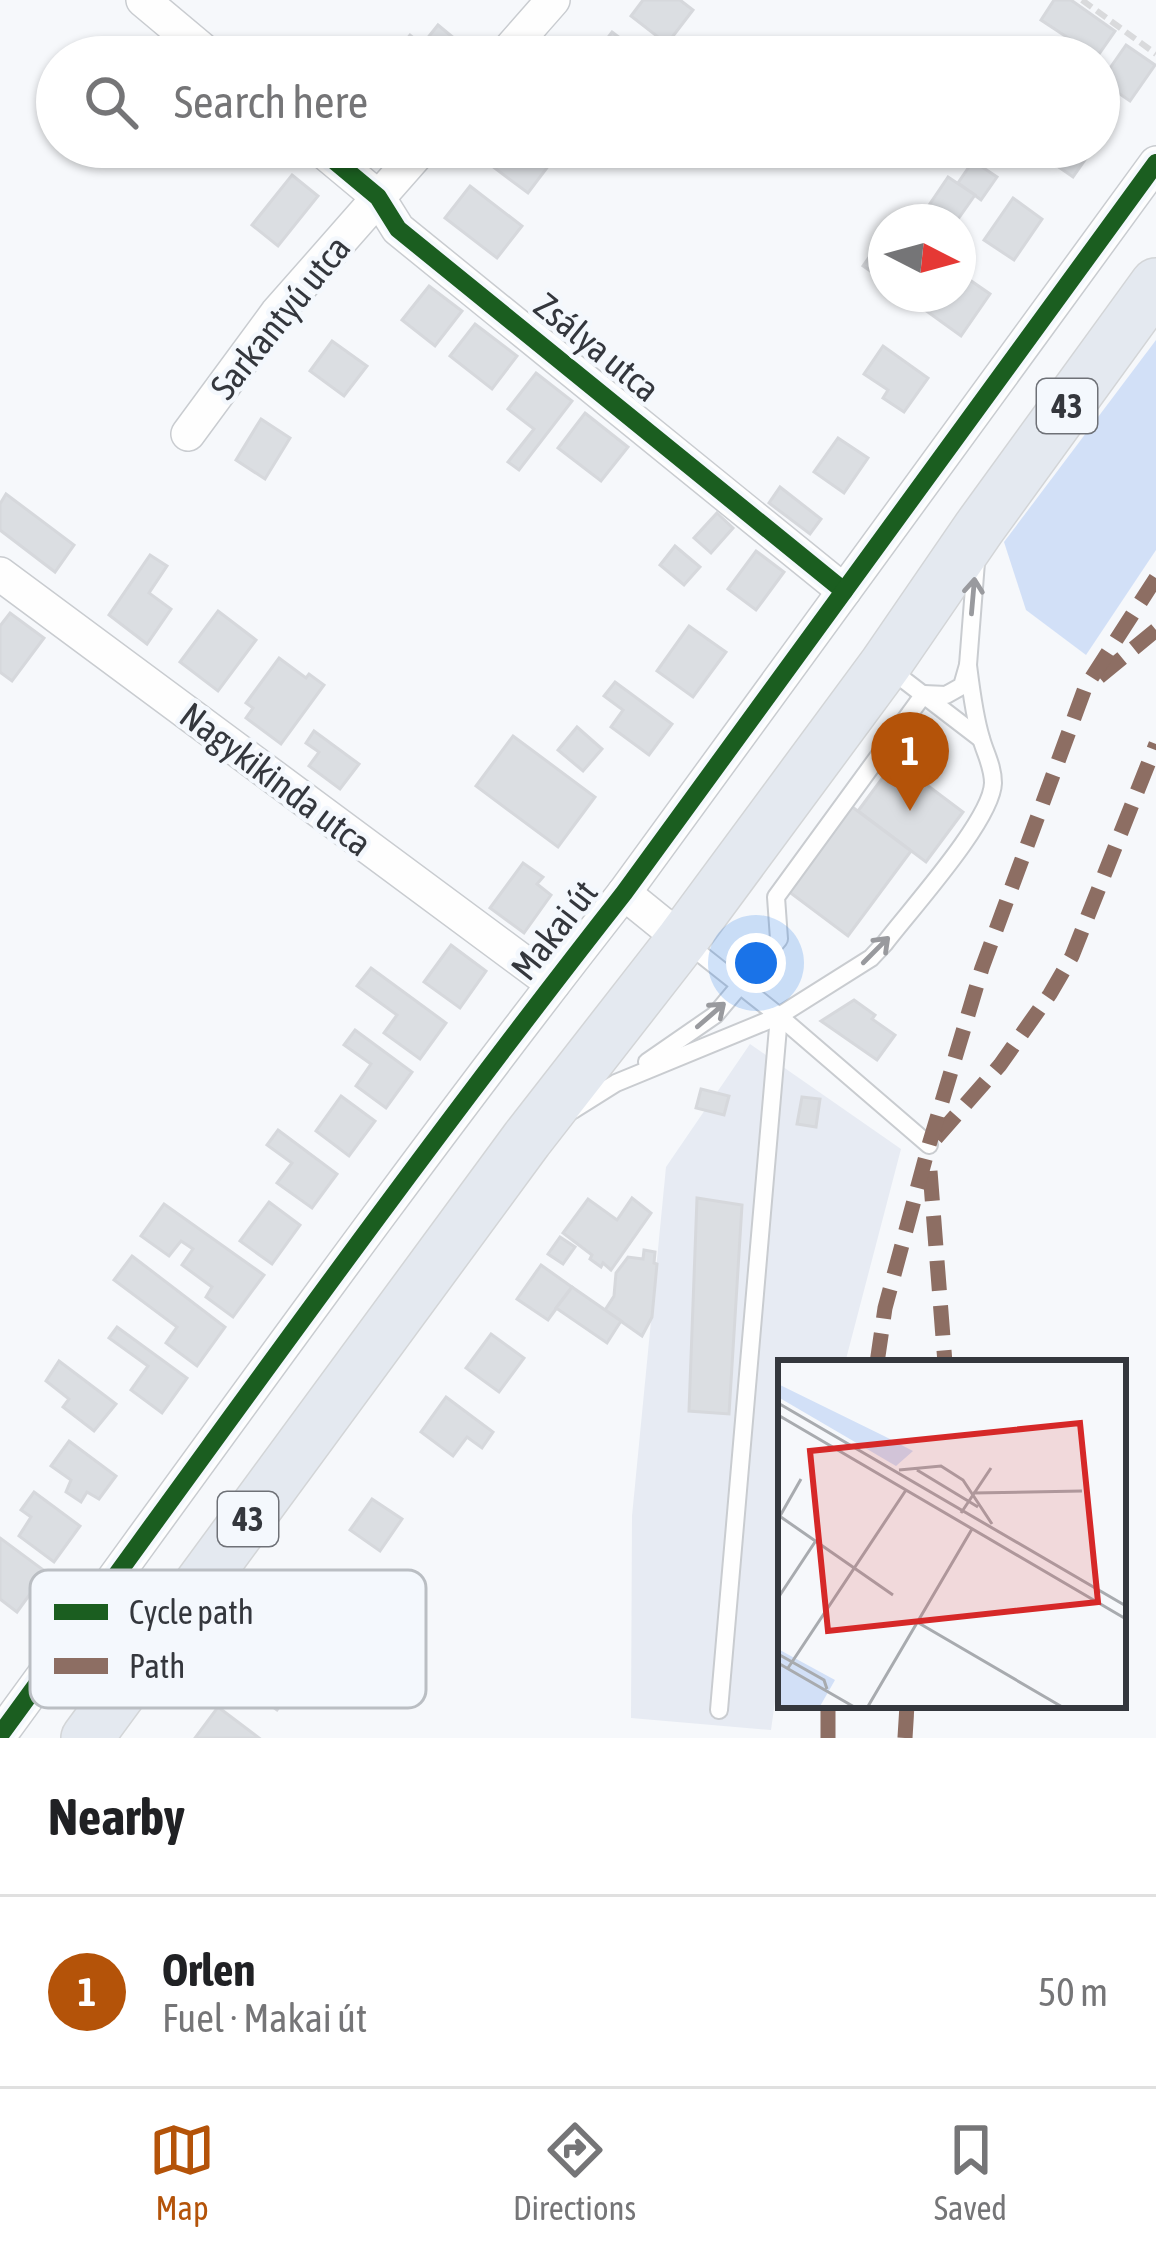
<!DOCTYPE html>
<html lang="en">
<head>
<meta charset="utf-8">
<style>
	:root { --surface:#fff; --page:#f2f2f2; --text:#202124; --muted:#757577; --line:#e0e0e0; --accent:#b45309 }
	body { margin:0; font-family:"Asap Condensed",sans-serif; background:var(--page); color:var(--text) }
	.compass { position:absolute; left:868px; top:204px; width:108px; height:108px; border-radius:50%; background:var(--surface); box-shadow:0 3px 9px #0004; rotate:96deg }
	.you { position:absolute; left:756px; top:963px; width:42px; height:42px; margin:-30px; border:9px solid #fff; border-radius:50%; background:#1a73e8; box-shadow:0 0 0 18px #1a73e833 }
	.badge { display:grid; place-items:center; width:78px; height:78px; border-radius:50%; background:var(--accent); color:#fff; font-size:39px; font-weight:700 }
	.pin { position:absolute; translate:-50% -99px; filter:drop-shadow(0 3px 6px #0008) }
	.pin::after { content:''; position:absolute; top:63px; width:42px; height:36px; background:inherit; clip-path:polygon(0 0,100% 0,50% 100%) }
	.list { margin:0; padding:0; list-style:none }
	h2 { display:flex; justify-content:space-between; align-items:center; height:156px; margin:0; padding:0 48px; font-size:51px }
	h2 small { font-size:39px; font-weight:400; color:var(--muted) }
	.list li { display:grid; grid-template-columns:78px 1fr auto; gap:36px; align-items:center; box-sizing:border-box; height:192px; padding:0 48px; border-top:3px solid var(--line) }
	.list b { display:block; font-size:45px; white-space:nowrap }
	.list p { margin:0; font-size:39px; white-space:nowrap; color:var(--muted) }
	.list em { font-size:39px; font-style:normal; color:var(--muted) }
	.icon { flex:none; width:66px; height:66px; fill:none; stroke:currentColor; stroke-width:2; stroke-linecap:round; stroke-linejoin:round }
	.map { position:relative; flex:none; width:1156px; height:1738px; overflow:hidden }
	.search { position:absolute; background:var(--surface); box-shadow:0 3px 9px #0004; left:36px; right:36px; top:36px; height:132px; display:flex; align-items:center; gap:30px; box-sizing:border-box; padding:0 42px; border-radius:66px; color:var(--muted); font-size:45px }
	.sheet { height:348px; background:var(--surface) }
	nav { display:flex; justify-content:space-around; align-items:center; box-sizing:border-box; height:168px; border-top:3px solid var(--line); background:var(--surface); font-size:33px; color:var(--muted) }
	nav a { display:grid; justify-items:center; gap:6px }
	nav .on { color:var(--accent) }
	.map>svg:first-child { display:block }
</style>
</head>
<body>
<div class="map">
<svg width="1156" height="1738" viewBox="0 0 1156 1738">
	<rect width="100%" height="100%" fill="#f6f8fb"/>
	<path fill="#e7ebf3" d="M 750,1044 L 901,1149 L 845,1363 L 781,1363 L 781,1658 L 771,1730 L 631,1718 L 632,1516 L 666,1167 Z"/>
	<path fill="#d2e0f7" d="M 1156,340 L 1156,550 L 1086,655 L 1026,610 L 1004,542 Z"/>
	<g fill="#dbdee2" stroke="#d6d8dc" stroke-width="3">
		<path d="M 643,0 L 680,0 L 693,10 L 667,44 L 631,16 Z"/>
		<path d="M 1054,0 L 1071,0 L 1115,31 L 1097,57 L 1041,20 Z"/>
		<path d="M 438,25 L 461,44 L 450,57 L 392,57 L 410,35 L 422,45 Z"/>
		<path d="M 612,32 L 645,57 L 593,57 Z"/>
		<path d="M 1126,45 L 1155,65 L 1130,101 L 1101,81 Z"/>
		<path d="M 506,147 L 532,147 L 552,161 L 528,193 L 492,166 Z"/>
		<path d="M 1049,147 L 1094,147 L 1073,177 L 1043,156 Z"/>
		<path d="M 973,161 L 997,177 L 981,200 L 958,183 Z"/>
		<path d="M 292,175 L 318,196 L 278,246 L 252,225 Z"/>
		<path d="M 948,177 L 975,195 L 956,222 L 927,222 L 921,217 Z"/>
		<path d="M 470,186 L 522,226 L 497,258 L 445,218 Z"/>
		<path d="M 1013,198 L 1042,219 L 1014,260 L 984,240 Z"/>
		<path d="M 886,233 L 886,282 L 863,266 Z"/>
		<path d="M 967,278 L 990,294 L 961,336 L 925,310 L 934,298 L 928,294 L 958,294 L 958,284 L 961,286 Z"/>
		<path d="M 429,286 L 462,311 L 435,346 L 402,320 Z"/>
		<path d="M 475,324 L 517,356 L 492,389 L 450,356 Z"/>
		<path d="M 332,341 L 367,366 L 344,396 L 310,371 Z"/>
		<path d="M 883,346 L 928,378 L 904,412 L 883,398 L 888,390 L 864,374 Z"/>
		<path d="M 536,373 L 572,401 L 519,470 L 508,462 L 534,429 L 508,409 Z"/>
		<path d="M 585,413 L 628,447 L 601,481 L 558,448 Z"/>
		<path d="M 261,419 L 290,438 L 265,479 L 236,460 Z"/>
		<path d="M 838,438 L 868,458 L 844,493 L 814,472 Z"/>
		<path d="M 780,487 L 821,519 L 810,534 L 769,503 Z"/>
		<path d="M 6,494 L 74,545 L 55,572 L 0,530 L 0,504 Z"/>
		<path d="M 717,513 L 733,528 L 711,553 L 694,538 Z"/>
		<path d="M 675,546 L 700,567 L 684,585 L 660,565 Z"/>
		<path d="M 756,551 L 784,572 L 756,610 L 728,589 Z"/>
		<path d="M 150,555 L 167,566 L 149,593 L 171,609 L 147,644 L 109,615 Z"/>
		<path d="M 218,611 L 256,640 L 218,691 L 180,662 Z"/>
		<path d="M 10,613 L 44,638 L 12,681 L 0,672 L 0,626 Z"/>
		<path d="M 689,626 L 726,652 L 693,697 L 657,671 Z"/>
		<path d="M 279,658 L 306,678 L 309,674 L 324,685 L 281,744 L 246,718 L 253,708 L 246,703 Z"/>
		<path d="M 615,682 L 672,724 L 649,755 L 611,727 L 623,710 L 604,696 Z"/>
		<path d="M 577,727 L 602,749 L 583,771 L 558,750 Z"/>
		<path d="M 314,731 L 359,764 L 340,789 L 309,766 L 319,752 L 306,743 Z"/>
		<path d="M 513,736 L 595,797 L 558,847 L 476,786 Z"/>
		<path d="M 895,761 L 963,812 L 926,862 L 858,811 Z"/>
		<path d="M 851,806 L 911,851 L 848,936 L 788,891 Z"/>
		<path d="M 523,863 L 543,877 L 537,884 L 551,895 L 524,933 L 490,908 Z"/>
		<path d="M 451,945 L 486,971 L 460,1008 L 424,982 Z"/>
		<path d="M 371,968 L 446,1023 L 420,1059 L 384,1033 L 397,1015 L 357,986 Z"/>
		<path d="M 854,1000 L 875,1015 L 872,1019 L 895,1035 L 877,1060 L 821,1021 Z"/>
		<path d="M 355,1030 L 412,1072 L 386,1108 L 356,1086 L 371,1064 L 344,1045 Z"/>
		<path d="M 701,1089 L 729,1096 L 724,1115 L 696,1108 Z"/>
		<path d="M 341,1096 L 375,1121 L 349,1156 L 316,1131 Z"/>
		<path d="M 802,1097 L 820,1099 L 816,1127 L 797,1124 Z"/>
		<path d="M 278,1130 L 337,1174 L 312,1208 L 277,1183 L 292,1163 L 267,1145 Z"/>
		<path d="M 632,1198 L 651,1213 L 611,1270 L 603,1263 L 601,1267 L 590,1259 L 592,1255 L 563,1233 L 588,1199 L 617,1220 Z"/>
		<path d="M 697,1198 L 742,1205 L 729,1414 L 689,1411 Z"/>
		<path d="M 269,1202 L 300,1225 L 272,1264 L 240,1241 Z"/>
		<path d="M 164,1204 L 264,1275 L 233,1317 L 206,1297 L 212,1287 L 182,1265 L 193,1249 L 181,1241 L 169,1256 L 141,1236 Z"/>
		<path d="M 560,1237 L 575,1247 L 563,1264 L 548,1254 Z"/>
		<path d="M 644,1250 L 655,1252 L 654,1263 L 657,1264 L 652,1317 L 642,1336 L 605,1310 L 614,1296 L 616,1273 L 628,1257 L 643,1259 Z"/>
		<path d="M 132,1256 L 225,1327 L 197,1366 L 166,1343 L 177,1327 L 114,1280 Z"/>
		<path d="M 541,1265 L 572,1287 L 548,1320 L 517,1299 Z"/>
		<path d="M 572,1287 L 621,1321 L 607,1343 L 556,1308 Z"/>
		<path d="M 117,1327 L 187,1378 L 162,1413 L 131,1390 L 148,1366 L 109,1338 Z"/>
		<path d="M 491,1334 L 524,1358 L 499,1392 L 466,1368 Z"/>
		<path d="M 59,1361 L 116,1404 L 94,1431 L 63,1407 L 69,1399 L 46,1381 Z"/>
		<path d="M 446,1397 L 493,1432 L 482,1448 L 467,1437 L 453,1456 L 421,1432 Z"/>
		<path d="M 69,1441 L 116,1476 L 99,1499 L 87,1492 L 81,1502 L 66,1492 L 71,1480 L 51,1466 Z"/>
		<path d="M 34,1492 L 80,1526 L 54,1562 L 19,1536 L 31,1517 L 21,1510 Z"/>
		<path d="M 372,1499 L 402,1519 L 380,1551 L 350,1530 Z"/>
		<path d="M 0,1538 L 46,1572 L 17,1612 L 0,1599 Z"/>
		<path d="M 267,1646 L 304,1674 L 277,1710 L 240,1683 Z"/>
		<path d="M 218,1707 L 259,1738 L 195,1738 Z"/>
	</g>
	<g fill="none" stroke-linecap="round" stroke-linejoin="round">
		<g stroke="#c9ccd0" stroke-width="20">
			<g id="lane">
				<path d="M 891,670 L 981,739"/>
				<path d="M 688,944 L 779,1016 L 929,1145"/>
				<path d="M 647,1062 L 715,1015 L 779,939 L 776,897 L 924,694 L 946,695 L 962,686 L 968,665 L 976,562"/>
				<path d="M 573,1110 L 616,1083 L 779,1016 L 871,958 L 885,943 C 910,910 992,820 993,783 C 993,766 985,753 981,738 C 974,715 971,689 968,665"/>
				<path d="M 719,1710 L 779,1016"/>
			</g>
		</g>
		<g stroke="#c9ccd0" stroke-width="36">
			<g id="street">
				<path d="M 143,0 L 211,57"/>
				<path d="M 503,57 L 553,0"/>
				<path d="M 318,147 L 378,197 L 398,229 L 844,591"/>
				<path d="M 188,434 L 277,313 L 423,147"/>
				<path d="M 0,574 L 553,984"/>
				<path d="M 624,893 L 682,940"/>
				<path d="M 0,1735 C 206,1453 408,1168 624,893 L 1156,163"/>
			</g>
		</g>
		<g stroke="#d3d5d7" stroke-width="54">
			<path id="primary" d="M 87,1738 L 527,1139 L 682,940 L 885,665 L 979,528 L 1156,284"/>
		</g>
		<path stroke="#d9dadc" stroke-width="6" stroke-dasharray="12 6" stroke-linecap="butt" d="M 1082,0 L 1156,54"/>
		<use href="#lane" stroke="#fefefe" stroke-width="16"/>
		<use href="#street" stroke="#fefefe" stroke-width="33"/>
		<use href="#primary" stroke="#e4e9f0" stroke-width="51"/>
		<g stroke="#8d6e63" stroke-width="15" stroke-dasharray="30 15" stroke-linecap="butt">
			<path d="M 1099,677 L 1156,630"/>
			<path d="M 936,1138 L 1000,1065 L 1050,994 L 1072,956 L 1156,744"/>
			<path d="M 930,1171 L 945,1363"/>
			<path d="M 877,1363 L 885,1308 L 929,1145 L 982,968 L 1085,688 L 1156,578"/>
			<path d="M 828,1738 L 828,1705"/>
			<path d="M 905,1738 L 907,1705"/>
		</g>
		<g stroke="#f4f8fd" stroke-width="26">
			<g id="cycleway">
				<path d="M 318,147 L 378,197 L 398,229 L 844,591"/>
				<path d="M 0,1735 C 206,1453 408,1168 624,893 L 1156,163"/>
			</g>
		</g>
		<use href="#cycleway" stroke="#1b5e20" stroke-width="18"/>
	</g>
	<defs><path id="oneway-shaft" d="M-6 0H5M1.5-3L5.5 0L1.5 3" fill="none" stroke-width="1.6" stroke-linecap="round" stroke-linejoin="round" transform="scale(3)"/></defs>
	<g stroke="#999a9e">
		<use href="#oneway-shaft" transform="translate(973 596) rotate(-85)"/>
		<use href="#oneway-shaft" transform="translate(876 950) rotate(-45)"/>
		<use href="#oneway-shaft" transform="translate(711 1015) rotate(-41)"/>
	</g>
	<g text-anchor="middle" stroke-width="9" stroke-linejoin="round" paint-order="stroke">
		<g fill="#f4f8fd" stroke="#6e7177" stroke-width="3">
			<rect x="1037" y="379" width="60" height="54" rx="9"/>
			<rect x="218" y="1492" width="60" height="54" rx="9"/>
		</g>
		<g font-size="33" font-weight="bold" fill="#34373d">
			<text x="1067" y="418">43</text>
			<text x="248" y="1531">43</text>
		</g>
		<g font-size="36" fill="#34373d" stroke="#f4f8fd">
			<text transform="translate(280 317) rotate(-51)" y="13">Sarkantyú utca</text>
			<text transform="translate(597 347) rotate(39)" y="13">Zsálya utca</text>
			<text transform="translate(276 779) rotate(37)" y="13">Nagykikinda utca</text>
			<text transform="translate(554 930) rotate(-52)" y="13">Makai út</text>
		</g>
	</g>
	<g transform="translate(778 1360)">
		<rect width="348" height="348" fill="#f6f8fb"/>
		<path d="M 0,24 L 106,76 L 135,91 L 118,106 L 0,37 ZM 0,289 L 57,320 L 41,348 L 0,348 Z" fill="#d2e0f7"/>
		<path fill="none" stroke="#a8abaf" stroke-width="3" d="M 0,43 L 348,246M 0,55 L 348,259M 121,110 L 163,106 L 185,120 L 214,164M 139,110 L 200,147M 195,133 L 304,131M 183,153 L 213,108M 0,155 L 115,235M 2,156 L 23,119M 0,238 L 37,182M 139,262 L 286,348M 0,294 L 46,320 L 49,329M 0,303 L 78,348M 10,308 L 128,130M 89,348 L 194,169"/>
		<path fill="#d62828" fill-opacity="0.15" stroke="#d62828" stroke-width="6" d="M 302,63 L 320,242 L 50,271 L 32,91 Z"/>
		<rect width="348" height="348" fill="none" stroke="#34373d" stroke-width="6"/>
	</g>
	<rect x="30" y="1570" width="396" height="138" rx="18" fill="#f4f8fd" stroke="#babec3" stroke-width="3"/>
	<rect x="54" y="1604" width="54" height="16" fill="#1b5e20"/>
	<rect x="54" y="1658" width="54" height="16" fill="#8d6e63"/>
	<g font-size="33" fill="#34373d">
		<text x="129" y="1624">Cycle path</text>
		<text x="129" y="1678">Path</text>
	</g>
</svg>
<svg class="compass" viewBox="-18 -18 36 36"><path d="M0-13l5 13h-10z" fill="#e53935"/><path d="M0 13l5-13h-10z" fill="#757577"/></svg>
<div class="you"></div>
<div class="pin badge" style="left:910px;top:811px">1</div>
<div class="search"><svg class="icon" aria-label="search" viewBox="0 0 24 24"><circle cx="10" cy="10" r="6"/><path d="M15 15l6 6"/></svg>Search here</div>
</div>
<section class="sheet">
<h2>Nearby<small></small></h2>
<ul class="list">
<li><span class="badge">1</span><div><b>Orlen</b><p>Fuel · Makai út</p></div><em>50 m</em></li>
</ul>
</section>
<nav>
<a class="on"><svg class="icon" aria-label="map" viewBox="0 0 24 24"><path d="M3 6l6-2 6 2 6-2v14l-6 2-6-2-6 2zM9 4v14M15 6v14"/></svg>Map</a>
<a><svg class="icon" aria-label="directions" viewBox="0 0 24 24"><path d="M12 3l9 9-9 9-9-9zM9 14v-3h6M13 9l2 2-2 2"/></svg>Directions</a>
<a><svg class="icon" aria-label="saved" viewBox="0 0 24 24"><path d="M7 4h10v16l-5-4-5 4z"/></svg>Saved</a>
</nav>
</body>
</html>
